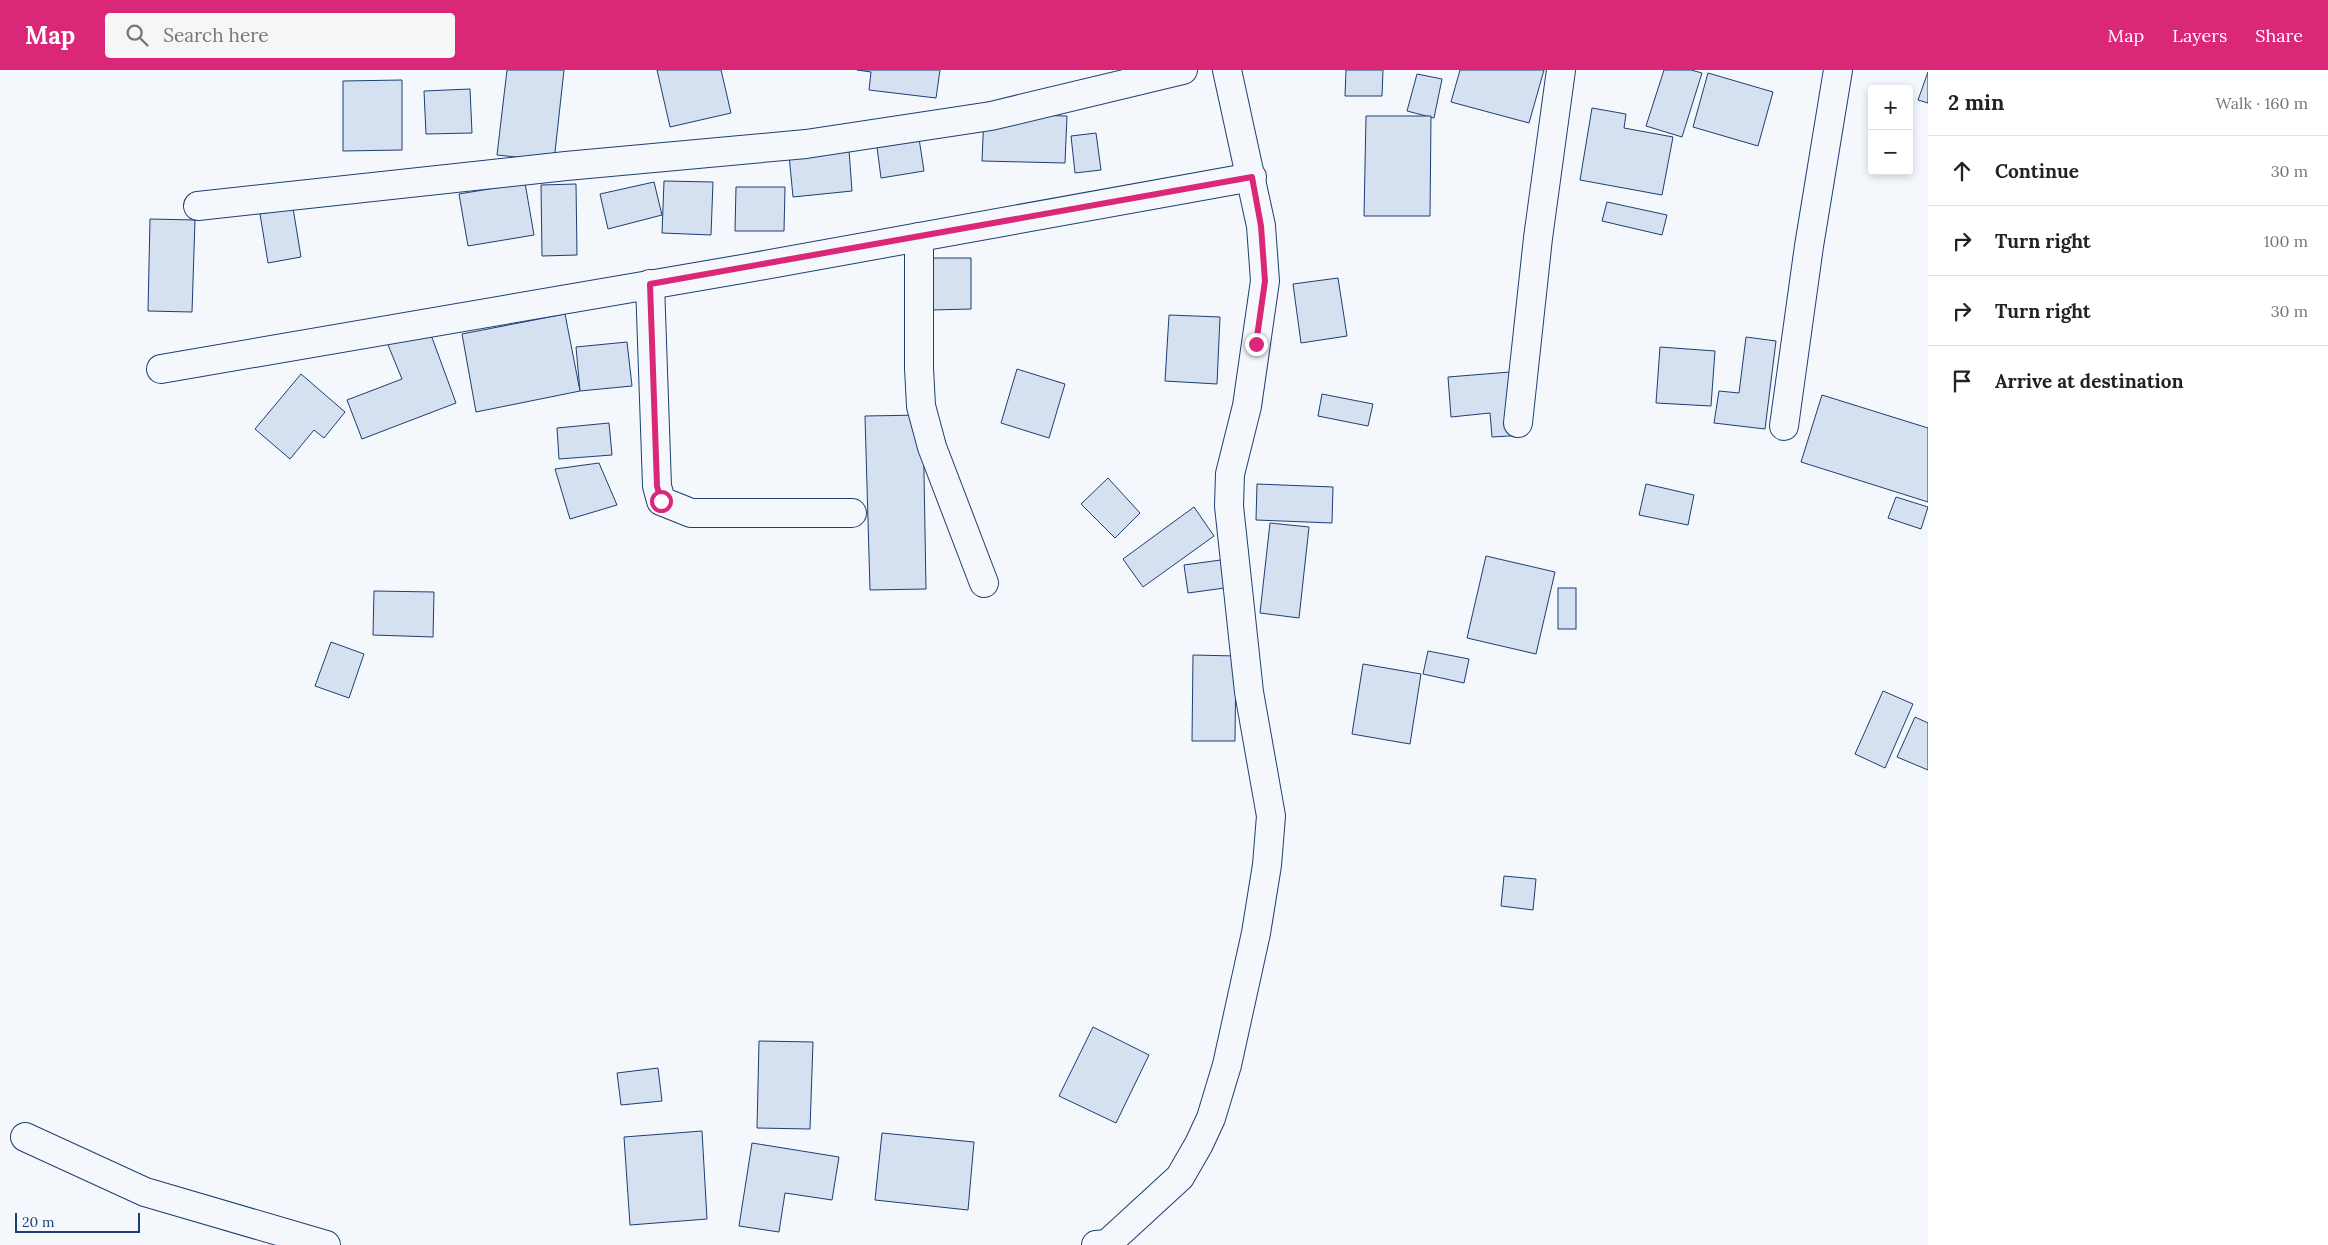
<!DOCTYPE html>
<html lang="en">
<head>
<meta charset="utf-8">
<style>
	:root { --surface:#fff; --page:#f6f6f6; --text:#222; --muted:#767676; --line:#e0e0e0; --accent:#db2777 }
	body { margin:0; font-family:Lora,serif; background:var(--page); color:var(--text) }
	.controls { position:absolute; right:15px; top:15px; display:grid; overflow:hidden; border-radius:5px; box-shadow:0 2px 8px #0003 }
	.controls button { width:45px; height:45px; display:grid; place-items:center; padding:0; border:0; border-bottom:1px solid var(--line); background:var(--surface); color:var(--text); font:25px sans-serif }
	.scale { position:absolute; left:15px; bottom:12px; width:125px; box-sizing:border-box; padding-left:5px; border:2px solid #1d3f73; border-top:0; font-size:14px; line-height:18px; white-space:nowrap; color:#1d3f73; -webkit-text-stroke:4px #f4f7fb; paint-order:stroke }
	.stop { position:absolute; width:15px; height:15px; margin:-11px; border:4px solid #db2777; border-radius:50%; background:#fff }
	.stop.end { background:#db2777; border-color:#fff; box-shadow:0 1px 5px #0008 }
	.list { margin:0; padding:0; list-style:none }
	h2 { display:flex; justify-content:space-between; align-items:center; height:65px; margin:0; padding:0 20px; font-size:21px }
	h2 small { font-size:16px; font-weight:400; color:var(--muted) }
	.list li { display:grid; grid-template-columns:32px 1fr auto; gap:15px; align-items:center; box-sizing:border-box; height:70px; padding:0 20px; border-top:1px solid var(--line) }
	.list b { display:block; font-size:19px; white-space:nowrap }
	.list em { font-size:16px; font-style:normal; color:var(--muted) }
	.icon { flex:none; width:28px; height:28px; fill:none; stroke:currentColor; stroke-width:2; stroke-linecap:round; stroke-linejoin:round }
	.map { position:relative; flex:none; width:1928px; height:1175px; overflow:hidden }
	header { display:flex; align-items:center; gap:30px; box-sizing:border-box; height:70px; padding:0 25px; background:var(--accent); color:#fff }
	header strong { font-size:24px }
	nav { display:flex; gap:28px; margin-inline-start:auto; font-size:18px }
	.search { width:350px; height:45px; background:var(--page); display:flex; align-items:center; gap:12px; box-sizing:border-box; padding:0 18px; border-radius:5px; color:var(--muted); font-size:19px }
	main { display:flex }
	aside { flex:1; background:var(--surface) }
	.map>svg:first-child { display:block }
</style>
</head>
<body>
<header>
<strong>Map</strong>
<div class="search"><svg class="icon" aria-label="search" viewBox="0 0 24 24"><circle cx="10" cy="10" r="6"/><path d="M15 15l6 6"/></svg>Search here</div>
<nav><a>Map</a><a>Layers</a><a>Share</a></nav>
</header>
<main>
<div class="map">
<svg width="1928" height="1175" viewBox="0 0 1928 1175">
	<rect width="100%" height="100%" fill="#f4f7fb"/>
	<g fill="#d5e0f0" stroke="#1d3f73">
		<path d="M 507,0 L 564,0 L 554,91 L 497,85 Z"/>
		<path d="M 657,0 L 721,0 L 731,43 L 670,57 Z"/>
		<path d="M 857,0 L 940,0 L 936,28 L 869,20 L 871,2 Z"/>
		<path d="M 1346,0 L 1383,0 L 1382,26 L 1345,26 Z"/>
		<path d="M 1460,0 L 1544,0 L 1529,53 L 1451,32 Z"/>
		<path d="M 1664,0 L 1691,0 L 1702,3 L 1682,67 L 1646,56 Z"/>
		<path d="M 1928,2 L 1928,33 L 1918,30 Z"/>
		<path d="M 1708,3 L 1773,22 L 1758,76 L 1693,57 Z"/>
		<path d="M 1417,4 L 1442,9 L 1434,48 L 1407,41 Z"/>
		<path d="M 402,10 L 402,80 L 343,81 L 343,11 Z"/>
		<path d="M 470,19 L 472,63 L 426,64 L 424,21 Z"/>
		<path d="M 1592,38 L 1626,44 L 1624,58 L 1673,67 L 1662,125 L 1580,110 Z"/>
		<path d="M 984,44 L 1067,46 L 1065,93 L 982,91 Z"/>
		<path d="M 1366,46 L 1431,46 L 1430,146 L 1364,146 Z"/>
		<path d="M 918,62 L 924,101 L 881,108 L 876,69 Z"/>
		<path d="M 1096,63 L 1101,100 L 1075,103 L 1071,66 Z"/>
		<path d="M 849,80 L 852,121 L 793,127 L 789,85 Z"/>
		<path d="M 664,111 L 713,112 L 711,165 L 662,163 Z"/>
		<path d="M 654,112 L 662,145 L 608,159 L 600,124 Z"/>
		<path d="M 525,113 L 534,165 L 468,176 L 459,124 Z"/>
		<path d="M 576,114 L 577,185 L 542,186 L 541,115 Z"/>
		<path d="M 736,117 L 785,117 L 784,161 L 735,161 Z"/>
		<path d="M 1607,132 L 1667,145 L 1662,165 L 1602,151 Z"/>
		<path d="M 293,138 L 301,187 L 268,193 L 260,144 Z"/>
		<path d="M 150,149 L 195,150 L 192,242 L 148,241 Z"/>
		<path d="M 932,188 L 971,188 L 971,239 L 932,240 Z"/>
		<path d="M 1338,208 L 1347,266 L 1301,273 L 1293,214 Z"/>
		<path d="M 565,244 L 580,321 L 476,342 L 462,264 Z"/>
		<path d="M 1169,245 L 1220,247 L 1217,314 L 1165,311 Z"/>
		<path d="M 427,254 L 456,333 L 362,369 L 347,330 L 402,309 L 386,270 Z"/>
		<path d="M 1746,267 L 1776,271 L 1765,359 L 1714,353 L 1719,321 L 1739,323 Z"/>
		<path d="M 627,272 L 632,316 L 580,321 L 576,277 Z"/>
		<path d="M 1660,277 L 1715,281 L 1711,336 L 1656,333 Z"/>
		<path d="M 1017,299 L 1065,314 L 1049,368 L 1001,353 Z"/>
		<path d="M 1522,301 L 1526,365 L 1492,367 L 1490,343 L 1451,347 L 1448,307 Z"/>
		<path d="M 301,304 L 345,342 L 324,368 L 314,360 L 290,389 L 255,359 Z"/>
		<path d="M 1322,324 L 1373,334 L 1368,356 L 1318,346 Z"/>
		<path d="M 1822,325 L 1928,358 L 1928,432 L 1801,392 Z"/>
		<path d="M 923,345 L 926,519 L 870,520 L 865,346 Z"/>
		<path d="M 609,353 L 612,385 L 559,389 L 557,358 Z"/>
		<path d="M 599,393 L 617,435 L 570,449 L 555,399 Z"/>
		<path d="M 1108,408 L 1140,443 L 1115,468 L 1081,434 Z"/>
		<path d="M 1257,414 L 1333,417 L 1332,453 L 1256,450 Z"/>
		<path d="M 1646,414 L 1694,425 L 1688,455 L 1639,445 Z"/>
		<path d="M 1896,427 L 1928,437 L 1921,459 L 1888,448 Z"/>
		<path d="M 1194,437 L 1214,466 L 1143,517 L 1123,489 Z"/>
		<path d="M 1270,453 L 1309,457 L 1299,548 L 1260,543 Z"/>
		<path d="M 1486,486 L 1555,502 L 1536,584 L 1467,568 Z"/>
		<path d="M 1228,489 L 1232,517 L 1188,523 L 1184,495 Z"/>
		<rect x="1558" y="518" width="18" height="41"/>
		<path d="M 374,521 L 434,522 L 433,567 L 373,565 Z"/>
		<path d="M 331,572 L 364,584 L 349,628 L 315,616 Z"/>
		<path d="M 1428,581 L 1469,589 L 1464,613 L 1423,604 Z"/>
		<path d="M 1193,585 L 1236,586 L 1235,671 L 1192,671 Z"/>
		<path d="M 1363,594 L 1421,604 L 1410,674 L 1352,664 Z"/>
		<path d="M 1883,621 L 1913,634 L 1885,698 L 1855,684 Z"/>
		<path d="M 1915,647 L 1928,653 L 1928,700 L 1897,687 Z"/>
		<path d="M 1504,806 L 1536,809 L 1533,840 L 1501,836 Z"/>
		<path d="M 1093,957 L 1149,985 L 1116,1053 L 1059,1026 Z"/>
		<path d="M 759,971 L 813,972 L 810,1059 L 757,1058 Z"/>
		<path d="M 658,998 L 662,1031 L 621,1035 L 617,1003 Z"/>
		<path d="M 702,1061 L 707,1149 L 630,1155 L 624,1067 Z"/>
		<path d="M 882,1063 L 974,1072 L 968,1140 L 875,1130 Z"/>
		<path d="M 752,1073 L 839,1087 L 832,1130 L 785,1123 L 779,1162 L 739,1156 Z"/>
	</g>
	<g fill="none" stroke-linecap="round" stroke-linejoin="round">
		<g stroke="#1d3f73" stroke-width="30">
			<g id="minor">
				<path d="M 198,136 L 566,96 L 806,74 L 991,46 L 1183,0"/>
				<path d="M 919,167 L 919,298 L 921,336 L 932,377 L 984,513"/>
				<path d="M 650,214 L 657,416 L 661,431 L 691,443 L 852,443"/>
				<path d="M 161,299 L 748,198 L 1252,107"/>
				<path d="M 1518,353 L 1538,168 L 1561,0"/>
				<path d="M 1784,356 L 1809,176 L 1838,0"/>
				<path d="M 25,1067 L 145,1122 L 326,1175"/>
				<path d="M 1096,1175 L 1107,1174 L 1180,1107 L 1199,1074 L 1211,1048 L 1227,995 L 1256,863 L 1267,795 L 1271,746 L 1249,622 L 1229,436 L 1230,404 L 1247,336 L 1265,211 L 1261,156 L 1227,0"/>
			</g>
		</g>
		<use href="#minor" stroke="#f4f7fb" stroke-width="28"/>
	</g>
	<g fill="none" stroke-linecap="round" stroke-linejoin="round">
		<path stroke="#db2777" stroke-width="6" d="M 661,431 L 657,416 L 650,214 L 1252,107 L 1261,156 L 1265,211 L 1256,274"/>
	</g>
</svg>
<div class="controls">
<button>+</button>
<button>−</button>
</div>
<div class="scale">20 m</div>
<div class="stop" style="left:661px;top:431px"></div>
<div class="stop end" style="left:1256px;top:274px"></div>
</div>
<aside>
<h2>2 min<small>Walk · 160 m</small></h2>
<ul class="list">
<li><svg class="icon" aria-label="ahead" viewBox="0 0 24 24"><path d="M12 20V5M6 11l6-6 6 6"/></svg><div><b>Continue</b></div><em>30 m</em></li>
<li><svg class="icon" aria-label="right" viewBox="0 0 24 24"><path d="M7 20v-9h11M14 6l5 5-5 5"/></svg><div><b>Turn right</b></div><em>100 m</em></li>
<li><svg class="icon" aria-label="right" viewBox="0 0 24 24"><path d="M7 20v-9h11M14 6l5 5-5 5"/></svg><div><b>Turn right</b></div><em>30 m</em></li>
<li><svg class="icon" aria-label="arrive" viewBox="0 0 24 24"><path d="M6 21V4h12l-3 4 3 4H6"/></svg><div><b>Arrive at destination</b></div></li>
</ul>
</aside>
</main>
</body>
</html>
